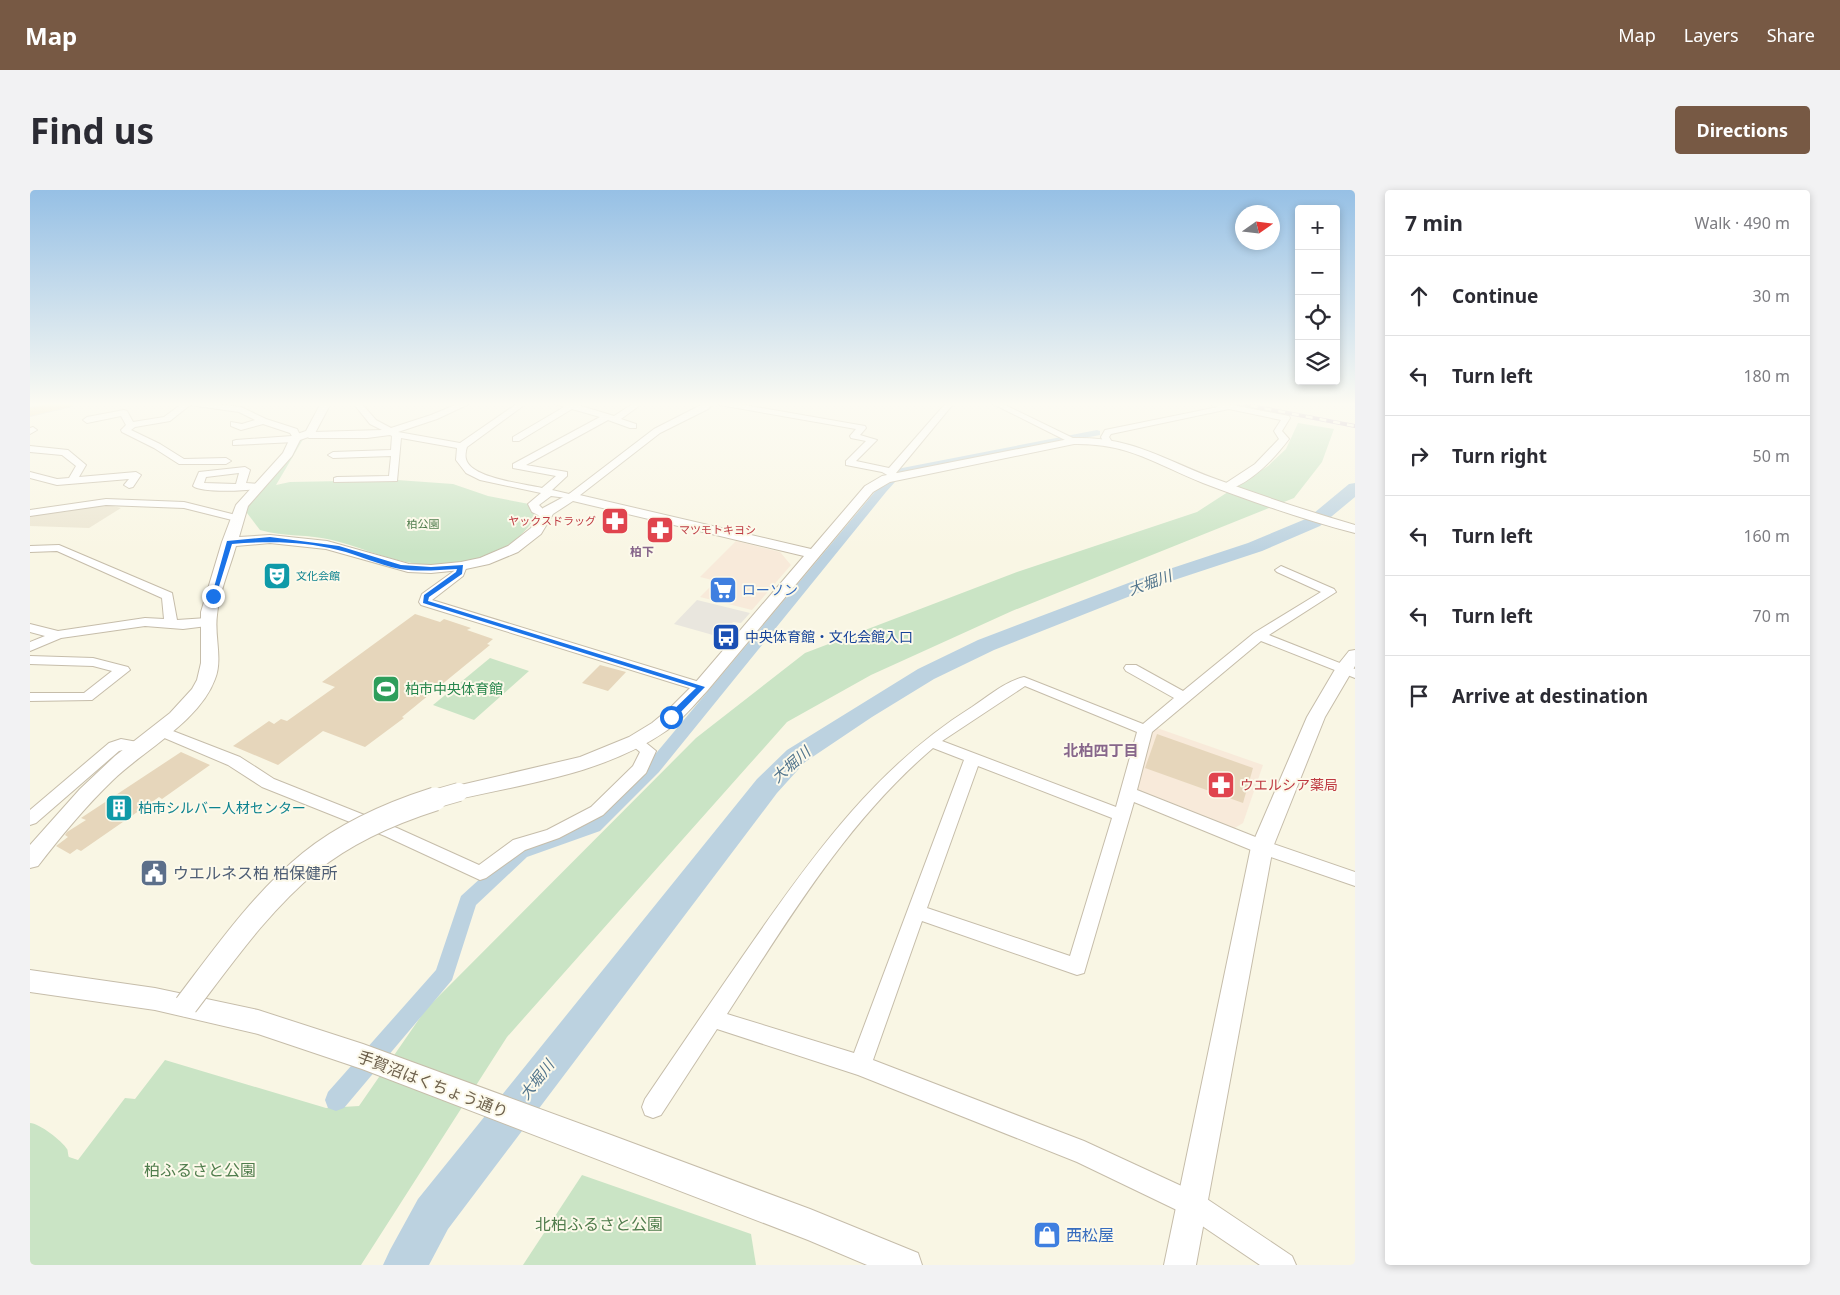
<!DOCTYPE html>
<html lang="en">
<head>
<meta charset="utf-8">
<style>
	:root { --surface:#fff; --page:#f2f2f3; --text:#2b2b33; --muted:#7c7c81; --line:#e1e1e2; --accent:#775944 }
	body { margin:0; font-family:"Noto Sans","Noto Sans JP",sans-serif; background:var(--page); color:var(--text) }
	.controls { position:absolute; right:15px; top:15px; display:grid; overflow:hidden; border-radius:5px; box-shadow:0 2px 8px #0003 }
	.controls button { width:45px; height:45px; display:grid; place-items:center; padding:0; border:0; border-bottom:1px solid var(--line); background:var(--surface); color:var(--text); font:25px sans-serif }
	.compass { position:absolute; left:1205px; top:15px; width:45px; height:45px; border-radius:50%; background:var(--surface); box-shadow:0 2px 8px #0003; rotate:76deg }
	.stop { position:absolute; width:15px; height:15px; margin:-11px; border:4px solid #1a73e8; border-radius:50%; background:#fff }
	.stop.end { background:#1a73e8; border-color:#fff; box-shadow:0 1px 5px #0008 }
	.list { margin:0; padding:0; list-style:none }
	h2 { display:flex; justify-content:space-between; align-items:center; height:65px; margin:0; padding:0 20px; font-size:21px }
	h2 small { font-size:16px; font-weight:400; color:var(--muted) }
	.list li { display:grid; grid-template-columns:32px 1fr auto; gap:15px; align-items:center; box-sizing:border-box; height:80px; padding:0 20px; border-top:1px solid var(--line) }
	.list b { display:block; font-size:19px; white-space:nowrap }
	.list em { font-size:16px; font-style:normal; color:var(--muted) }
	.icon { flex:none; width:28px; height:28px; fill:none; stroke:currentColor; stroke-width:2; stroke-linecap:round; stroke-linejoin:round }
	.map { position:relative; flex:none; width:1325px; height:1075px; overflow:hidden; border-radius:5px }
	header { display:flex; align-items:center; gap:30px; box-sizing:border-box; height:70px; padding:0 25px; background:var(--accent); color:#fff }
	header strong { font-size:24px }
	nav { display:flex; gap:28px; margin-inline-start:auto; font-size:18px }
	.intro { display:flex; align-items:center; justify-content:space-between; box-sizing:border-box; height:120px; padding:0 30px }
	h1 { margin:0; font-size:35px }
	.button { padding:12px 22px; border-radius:5px; background:var(--accent); color:#fff; font-size:18px; font-weight:700 }
	main { display:flex; gap:30px; padding:0 30px }
	aside { flex:1; background:var(--surface); border-radius:5px; box-shadow:0 2px 8px #0003 }
	.map>svg:first-child { display:block }
</style>
</head>
<body>
<header>
<strong>Map</strong>
<nav><a>Map</a><a>Layers</a><a>Share</a></nav>
</header>
<div class="intro"><h1>Find us</h1><a class="button">Directions</a></div>
<main>
<div class="map">
<svg width="1325" height="1075" viewBox="0 0 1325 1075">
	<rect width="100%" height="100%" fill="#f9f6e4"/>
	<path fill="#ece6d2" d="M 74,314 L 91,318 L 59,338 L 0,336 L 0,324 L 34,322 Z"/>
	<g fill="#f8eada">
		<path d="M 706,351 L 750,362 L 761,375 L 722,420 L 670,407 L 686,391 L 670,387 Z"/>
		<path d="M 1127,538 L 1233,575 L 1213,633 L 1203,639 L 1103,599 L 1121,544 Z"/>
	</g>
	<path fill="#e9e6de" d="M 667,410 L 720,423 L 711,433 L 703,432 L 690,447 L 644,434 Z"/>
	<g fill="#cae4c5">
		<path d="M 1268,233 L 1304,239 L 1292,272 L 1264,308 L 982,421 L 841,485 L 757,532 L 477,847 L 331,1075 L 0,1075 L 0,933 C 9,933 32,951 37,959 C 38,960 38,966 39,967 L 48,970 L 95,908 L 105,909 L 135,870 L 296,918 L 329,916 L 396,819 L 666,548 L 775,463 L 987,382 L 1167,322 L 1238,276 L 1256,259 Z"/>
		<path d="M 275,246 L 246,295 L 260,292 L 367,290 L 423,294 L 458,306 L 499,314 L 505,327 C 482,368 420,382 376,372 C 351,367 327,356 302,350 C 279,344 254,347 230,340 L 217,323 L 217,316 L 264,264 L 270,248 Z"/>
		<path d="M 460,468 L 499,481 L 444,530 L 403,515 Z"/>
		<path d="M 552,985 L 721,1044 L 726,1075 L 493,1075 Z"/>
	</g>
	<g fill="none" stroke-linecap="round" stroke-linejoin="round">
		<path fill="#bcd2e0" fill-rule="evenodd" d="M 1067,240 L 1070,241 L 1070,245 L 873,283 L 856,302 L 629,582 L 570,641 L 497,667 L 446,715 L 422,790 L 314,918 L 306,921 L 298,918 L 295,910 L 298,902 L 406,780 L 431,706 L 485,657 L 558,633 L 617,574 L 848,298 L 867,279 Z"/>
		<path fill="#bcd2e0" fill-rule="evenodd" d="M 1325,293 L 1325,307 L 1290,336 L 1232,361 L 1123,397 L 964,460 L 904,489 L 842,527 L 775,572 L 747,603 L 418,1039 L 399,1075 L 353,1075 L 360,1060 L 388,1009 L 727,589 L 757,560 L 888,479 L 948,450 L 1109,389 L 1218,353 L 1278,328 L 1319,294 Z"/>
	</g>
	<g fill="#e6d6bb">
		<path d="M 385,424 L 410,432 L 414,429 L 441,438 L 437,440 L 463,449 L 457,454 L 460,455 L 372,527 L 374,528 L 335,557 L 293,541 L 248,575 L 203,556 L 239,531 L 244,534 L 251,529 L 257,531 L 305,497 L 292,492 Z"/>
		<path d="M 570,475 L 596,482 L 578,501 L 552,493 Z"/>
		<path d="M 1127,544 L 1223,578 L 1213,613 L 1115,578 Z"/>
		<path d="M 151,562 L 180,575 L 132,609 L 129,607 L 51,661 L 47,659 L 40,664 L 26,656 L 38,647 L 35,645 L 37,642 L 56,630 L 51,628 Z"/>
	</g>
	<g fill="none" stroke-linecap="round" stroke-linejoin="round">
		<path stroke="#d6d1be" stroke-width="9" stroke-dasharray="9 4.5" stroke-linecap="butt" d="M 1206,214 L 1208,213"/>
		<g stroke="#c6bdaa" stroke-width="2">
			<g id="minor">
				<path d="M 153,213 L 177,213 L 211,217 L 236,229 L 267,239 L 271,247 L 265,252 L 203,255 L 203,251 L 206,250 L 262,246 L 260,243 L 233,234 L 211,240 L 201,236 L 201,232 L 212,234 L 225,230 L 209,222 L 160,215 L 140,231 L 105,237 L 101,240 L 130,254 L 154,269 L 196,268 L 201,271 L 196,274 L 149,274 L 124,258 L 92,242 L 91,240 L 96,235 L 91,226 L 57,233 L 53,230 L 57,227 L 94,220 L 97,221 L 103,232 L 134,227 Z"/>
				<path d="M 323,213 L 331,213 L 346,230 L 361,238 L 401,225 L 430,213 L 441,213 L 407,229 L 368,242 L 430,253 L 488,213 L 497,213 L 437,257 C 436,260 435,266 436,269 C 440,288 495,294 512,298 L 526,286 L 483,278 L 483,274 L 570,227 L 542,219 L 489,251 L 483,251 L 483,247 L 534,217 L 523,213 L 550,213 L 548,215 L 584,226 L 604,213 L 613,213 L 591,229 L 606,234 L 606,238 L 600,238 L 578,230 L 496,275 L 537,282 L 537,286 L 522,300 L 539,304 L 624,239 L 675,213 L 684,213 L 678,219 L 630,243 L 545,309 L 521,306 L 509,315 L 519,325 L 514,328 L 502,322 L 498,314 L 511,303 L 450,290 L 436,283 L 426,270 L 427,258 L 371,248 L 367,291 L 304,292 L 304,288 L 307,287 L 359,286 L 361,266 L 303,268 L 298,265 L 303,262 L 361,260 L 362,246 L 360,245 L 337,248 L 279,248 L 275,245 L 280,240 L 284,242 L 352,240 L 340,234 Z"/>
				<path d="M 686,213 L 703,213 L 835,236 L 836,238 L 830,245 L 847,250 L 826,271 L 859,278 L 916,213 L 924,213 L 866,283 L 871,287 L 866,290 L 852,282 L 816,275 L 816,271 L 836,251 L 821,248 L 820,246 L 826,239 L 690,215 Z"/>
				<path d="M 961,213 L 971,213 L 1049,251 L 1047,253 L 1041,253 Z"/>
				<path d="M 1176,213 L 1192,213 L 1259,226 L 1260,228 L 1252,241 L 1259,249 C 1244,269 1221,293 1197,300 L 1192,297 L 1193,295 L 1225,274 L 1249,249 L 1244,241 L 1251,230 L 1199,219 L 1081,244 L 1079,247 L 1082,252 L 1077,255 L 1074,254 L 1071,247 L 1075,240 L 1188,217 Z"/>
				<path d="M 3,237 L 7,240 L 0,244 L 0,238 Z"/>
				<path d="M 0,256 L 38,260 L 56,275 L 49,287 L 106,282 L 111,285 L 103,297 L 99,298 L 94,295 L 99,289 L 27,295 L 0,288 L 0,282 L 27,289 L 39,288 L 46,276 L 32,265 L 0,262 Z"/>
				<path d="M 215,277 L 220,280 L 216,293 L 231,294 L 231,298 C 219,301 171,303 163,296 L 169,282 ZM 209,283 L 206,294 L 174,293 L 176,287 Z"/>
				<path d="M 76,309 L 154,312 L 210,326 L 211,328 L 206,331 L 154,318 L 76,315 L 0,326 L 0,320 Z"/>
				<path d="M 29,355 L 142,403 L 147,430 L 177,428 L 183,432 L 177,436 L 153,439 L 115,436 L 31,448 L 0,461 L 0,452 L 15,446 L 0,442 L 0,434 L 28,441 L 115,428 L 134,429 L 132,408 L 27,361 L 0,362 L 0,356 Z"/>
				<path d="M 431,373 L 437,376 L 433,386 L 402,410 L 676,494 L 678,497 L 676,500 L 666,500 L 391,415 L 389,412 L 392,404 L 424,381 L 427,374 Z"/>
				<path d="M 1251,376 L 1304,399 L 1306,402 L 1239,445 L 1325,479 L 1325,488 L 1231,451 L 1122,542 L 1107,600 L 1238,652 L 1325,682 L 1325,696 L 1226,662 L 1104,612 L 1054,783 L 1047,785 L 892,731 L 843,870 L 1054,951 L 1171,1005 L 1262,1066 L 1266,1075 L 1230,1075 L 1153,1023 L 1047,972 L 828,885 L 687,839 L 631,925 L 623,928 L 615,925 L 612,917 L 615,909 C 651,856 687,803 724,750 C 786,661 849,575 942,517 C 957,507 976,491 994,487 L 1113,534 L 1144,508 L 1096,481 L 1094,478 L 1096,475 L 1106,475 L 1153,501 L 1224,443 L 1291,402 L 1247,382 L 1245,380 ZM 995,496 L 1107,542 L 1086,617 L 912,551 ZM 903,558 L 934,570 L 824,863 L 697,824 C 758,730 817,631 903,558 ZM 948,576 L 1082,628 L 1040,766 L 897,718 Z"/>
				<path d="M 0,466 L 63,468 L 98,477 L 100,480 L 62,510 L 0,511 L 0,503 L 54,503 L 82,481 L 63,476 L 0,474 Z"/>
				<path d="M 130,536 L 210,567 L 244,589 L 367,638 L 449,675 L 483,650 L 517,640 L 561,617 L 603,576 L 610,562 L 597,551 L 600,548 L 610,548 L 626,561 L 616,583 L 573,625 L 529,648 L 495,660 L 456,688 L 450,690 L 355,646 L 232,597 L 198,575 L 125,544 L 122,541 L 125,538 Z"/>
				<path d="M 91,549 L 113,553 L 116,557 L 113,561 C 105,563 97,558 89,561 L 6,633 L 0,635 L 0,620 L 79,553 Z"/>
			</g>
		</g>
		<g stroke="#c6bdaa" stroke-width="2">
			<g id="tertiary">
				<path d="M 291,213 L 301,213 L 284,245 L 270,250 L 262,266 L 218,316 L 209,347 L 240,345 L 297,351 L 379,374 L 401,375 L 431,372 L 450,368 L 478,356 L 501,338 L 513,318 L 541,303 L 781,359 L 835,296 L 852,286 L 1044,248 C 1100,246 1133,269 1183,288 C 1229,305 1277,321 1325,335 L 1325,343 C 1274,330 1223,312 1173,293 C 1125,274 1099,253 1044,254 L 860,292 L 843,302 L 677,501 C 664,515 652,530 636,541 C 575,583 499,593 429,609 L 422,607 L 419,602 L 422,597 L 550,567 L 599,547 L 622,533 L 639,519 L 665,493 L 774,366 L 543,311 L 523,324 L 511,344 L 488,362 L 459,374 L 431,380 L 401,383 L 378,382 L 296,359 L 240,353 L 206,356 C 200,378 189,402 187,425 C 184,446 193,469 185,489 C 170,531 114,560 83,590 C 55,617 31,646 8,676 L 0,678 L 0,655 L 50,599 L 85,566 L 140,523 L 162,499 L 167,490 L 171,473 L 171,422 L 192,352 L 206,315 L 253,263 L 261,246 L 276,241 Z"/>
				<path d="M 1325,460 L 1325,476 L 1295,527 L 1243,657 L 1166,1075 L 1134,1075 L 1221,657 L 1277,527 L 1307,476 L 1319,461 Z"/>
				<path d="M 0,780 L 125,798 L 228,820 L 333,854 L 581,945 L 780,1019 L 888,1063 L 892,1075 L 837,1075 L 778,1050 L 332,879 L 228,844 L 125,820 L 0,802 Z"/>
			</g>
		</g>
		<g stroke="#d9d6d1" stroke-width="2">
			<path id="trunk" d="M 20,213 L 44,213 L 42,216 L 0,226 L 0,218 Z"/>
		</g>
		<use href="#minor" fill="#fff" fill-rule="evenodd"/>
		<use href="#tertiary" fill="#fff" fill-rule="evenodd"/>
		<use href="#trunk" fill="#edd6a4" fill-rule="evenodd"/>
		<g stroke="#baa5c0" stroke-width="4">
			<path id="rail" d="M 1207,213 L 1325,236"/>
		</g>
		<use href="#rail" stroke="#fcf9ea" stroke-width="2.5" stroke-dasharray="7" stroke-linecap="butt"/>
		<g stroke="#c6bdaa" stroke-width="20" stroke-linecap="butt">
			<path id="tertiary-bridge-far1" d="M 401,610 L 429,602"/>
		</g>
		<g stroke="#c6bdaa" stroke-width="25" stroke-linecap="butt">
			<path id="tertiary-bridge" d="M 156,815 C 194,765 231,712 280,672 C 317,642 361,623 405,609"/>
		</g>
		<use href="#tertiary-bridge-far1" stroke="#fff" stroke-width="18"/>
		<use href="#tertiary-bridge" stroke="#fff" stroke-width="23"/>
	</g>
	<linearGradient id="sky" x2="0" y2="1"><stop stop-color="#96c0e5"/><stop offset="0.59" stop-color="#fcfbf3"/><stop offset="1" stop-color="#fcfbf3" stop-opacity="0"/></linearGradient>
	<rect width="1325" height="363" fill="url(#sky)"/>
	<path fill="#1a73e8" d="M 240,347 L 309,356 L 371,375 L 401,377 L 433,375 L 432,384 L 399,407 L 398,411 L 675,497 L 644,529 L 638,529 L 638,525 L 666,498 L 393,413 L 394,405 L 426,382 L 427,379 C 408,380 389,382 370,379 C 349,375 329,365 308,360 C 273,351 238,351 202,354 L 186,406 L 181,408 L 197,351 Z"/>
	<defs>
		<g id="pharmacy-square" transform="scale(1.4375)"><rect x="-9" y="-9" width="18" height="18" rx="4" fill="#e0444e" stroke="#fcf9ea"/><path d="M-2-6h4v4h4v4h-4v4h-4v-4h-4v-4h4Z" fill="#fff"/></g>
		<g id="theatre-square" transform="scale(1.4375)"><rect x="-9" y="-9" width="18" height="18" rx="4" fill="#0f9aa8" stroke="#fcf9ea"/><path d="M-5-5.5Q0-4 5-5.5V0Q5 5 0 6Q-5 5-5 0ZM-3.3-2.5H-1v1.5H-3.3ZM1-2.5H3.3v1.5H1ZM-2.8 1Q0 5.5 2.8 1Z" fill="#fff"/></g>
		<g id="supermarket-square" transform="scale(1.4375)"><rect x="-9" y="-9" width="18" height="18" rx="4" fill="#3f7fe0" stroke="#fcf9ea"/><path d="M-6-5.5h2.5l.6 2H6L4.5 2H-2.5L-4.4-4H-6ZM-1.5 3.2a1.3 1.3 0 1 0 .1 0ZM3 3.2a1.3 1.3 0 1 0 .1 0Z" fill="#fff"/></g>
		<g id="bus-square" transform="scale(1.4375)"><rect x="-9" y="-9" width="18" height="18" rx="4" fill="#1a4fb4" stroke="#fcf9ea"/><path d="M-5-6H5V4H4V6H2V4H-2V6H-4V4H-5ZM-3.5-4V0h7V-4ZM-3.5 1.2v1.5H-2V1.2ZM2 1.2v1.5H3.5V1.2Z" fill="#fff"/></g>
		<g id="stadium-square" transform="scale(1.4375)"><rect x="-9" y="-9" width="18" height="18" rx="4" fill="#2e9e5b" stroke="#fcf9ea"/><path d="M0-5a6.5 5 0 1 0 0 10a6.5 5 0 1 0 0-10ZM-3.5-1.8h7v3.6h-7Z" fill="#fff"/></g>
		<g id="building-square" transform="scale(1.4375)"><rect x="-9" y="-9" width="18" height="18" rx="4" fill="#0f9aa8" stroke="#fcf9ea"/><path d="M-4-6H4V6H1V3H-1V6H-4ZM-2.5-4.3h1.7v1.8h-1.7ZM.8-4.3h1.7v1.8H.8ZM-2.5-1h1.7V.8h-1.7ZM.8-1h1.7V.8H.8Z" fill="#fff"/></g>
		<g id="civic-square" transform="scale(1.4375)"><rect x="-9" y="-9" width="18" height="18" rx="4" fill="#5c6f8a" stroke="#fcf9ea"/><path d="M-.6-6.5H3V-4.5H.6V-3L4-1V1h2V6H-6V1h2V-1L-.6-3ZM-1.2 2.5V6h2.4V2.5Z" fill="#fff"/></g>
		<g id="shop-square" transform="scale(1.4375)"><rect x="-9" y="-9" width="18" height="18" rx="4" fill="#3f7fe0" stroke="#fcf9ea"/><path d="M-5-2.5h2.3a2.7 3.5 0 0 1 5.4 0H5L5.5 6h-11ZM-1.5-2.5h3a1.5 2.3 0 0 0-3 0Z" fill="#fff"/></g>
	</defs>
	<g fill-rule="evenodd">
		<use href="#pharmacy-square" x="585" y="331"/>
		<use href="#pharmacy-square" x="630" y="340"/>
		<use href="#theatre-square" x="247" y="386"/>
		<use href="#supermarket-square" x="693" y="400"/>
		<use href="#bus-square" x="696" y="447"/>
		<use href="#stadium-square" x="356" y="499"/>
		<use href="#pharmacy-square" x="1191" y="595"/>
		<use href="#building-square" x="89" y="618"/>
		<use href="#civic-square" x="124" y="683"/>
		<use href="#shop-square" x="1017" y="1045"/>
	</g>
	<g text-anchor="middle" stroke-width="4" stroke-linejoin="round" paint-order="stroke">
		<g font-size="11" fill="#be3a42" stroke="#fcf9ea" text-anchor="end">
			<text x="566" y="335">ヤックスドラッグ</text>
			<text x="649" y="344" text-anchor="start">マツモトキヨシ</text>
		</g>
		<g font-size="11" fill="#507d4d" stroke="#fcf9ea">
			<text x="393" y="338">柏公園</text>
		</g>
		<g font-size="11" fill="#0d838f" stroke="#fcf9ea" text-anchor="start">
			<text x="266" y="390">文化会館</text>
		</g>
		<g font-size="12" font-weight="bold" fill="#87668b" stroke="#fcf9ea">
			<text x="612" y="366">柏下</text>
		</g>
		<g font-size="14" fill="#366cbe" stroke="#fcf9ea" text-anchor="start">
			<text x="712" y="405">ローソン</text>
		</g>
		<g font-size="14" fill="#164399" stroke="#fcf9ea" text-anchor="start">
			<text x="715" y="452">中央体育館・文化会館入口</text>
		</g>
		<g font-size="14" fill="#27864d" stroke="#fcf9ea" text-anchor="start">
			<text x="375" y="504">柏市中央体育館</text>
		</g>
		<g font-size="14" fill="#be3a42" stroke="#fcf9ea" text-anchor="start">
			<text x="1210" y="600">ウエルシア薬局</text>
		</g>
		<g font-size="14" fill="#0d838f" stroke="#fcf9ea" text-anchor="start">
			<text x="108" y="623">柏市シルバー人材センター</text>
		</g>
		<g font-size="15" font-style="italic" fill="#51748c" stroke="#fcf9ea">
			<text transform="translate(1120 393) rotate(-20)" y="5">大堀川</text>
			<text transform="translate(761 575) rotate(-41)" y="5">大堀川</text>
			<text transform="translate(507 890) rotate(-52)" y="5">大堀川</text>
		</g>
		<g font-size="15" font-weight="bold" fill="#87668b" stroke="#fcf9ea">
			<text x="1071" y="566">北柏四丁目</text>
		</g>
		<g font-size="16" fill="#4e5e75" stroke="#fcf9ea" text-anchor="start">
			<text x="143" y="689">ウエルネス柏 柏保健所</text>
		</g>
		<g font-size="16" fill="#6e614d" stroke="#fcf9ea">
			<text transform="translate(403 894) rotate(21)" y="6">手賀沼はくちょう通り</text>
		</g>
		<g font-size="16" fill="#507d4d" stroke="#fcf9ea">
			<text x="170" y="986">柏ふるさと公園</text>
			<text x="569" y="1040">北柏ふるさと公園</text>
		</g>
		<g font-size="16" fill="#366cbe" stroke="#fcf9ea" text-anchor="start">
			<text x="1036" y="1051">西松屋</text>
		</g>
	</g>
</svg>
<div class="controls">
<button>+</button>
<button>−</button>
<button><svg class="icon" aria-label="locate" viewBox="0 0 24 24"><circle cx="12" cy="12" r="6"/><path d="M12 2v4M12 18v4M2 12h4M18 12h4"/></svg></button>
<button><svg class="icon" aria-label="layers" viewBox="0 0 24 24"><path d="M12 4l9 5-9 5-9-5zM3 14l9 5 9-5"/></svg></button>
</div>
<svg class="compass" viewBox="-18 -18 36 36"><path d="M0-13l5 13h-10z" fill="#e53935"/><path d="M0 13l5-13h-10z" fill="#7c7c81"/></svg>
<div class="stop" style="left:641px;top:527px"></div>
<div class="stop end" style="left:183px;top:406px"></div>
</div>
<aside>
<h2>7 min<small>Walk · 490 m</small></h2>
<ul class="list">
<li><svg class="icon" aria-label="ahead" viewBox="0 0 24 24"><path d="M12 20V5M6 11l6-6 6 6"/></svg><div><b>Continue</b></div><em>30 m</em></li>
<li><svg class="icon" aria-label="left" viewBox="0 0 24 24"><path d="M17 20v-9H6M10 6l-5 5 5 5"/></svg><div><b>Turn left</b></div><em>180 m</em></li>
<li><svg class="icon" aria-label="right" viewBox="0 0 24 24"><path d="M7 20v-9h11M14 6l5 5-5 5"/></svg><div><b>Turn right</b></div><em>50 m</em></li>
<li><svg class="icon" aria-label="left" viewBox="0 0 24 24"><path d="M17 20v-9H6M10 6l-5 5 5 5"/></svg><div><b>Turn left</b></div><em>160 m</em></li>
<li><svg class="icon" aria-label="left" viewBox="0 0 24 24"><path d="M17 20v-9H6M10 6l-5 5 5 5"/></svg><div><b>Turn left</b></div><em>70 m</em></li>
<li><svg class="icon" aria-label="arrive" viewBox="0 0 24 24"><path d="M6 21V4h12l-3 4 3 4H6"/></svg><div><b>Arrive at destination</b></div></li>
</ul>
</aside>
</main>
</body>
</html>
